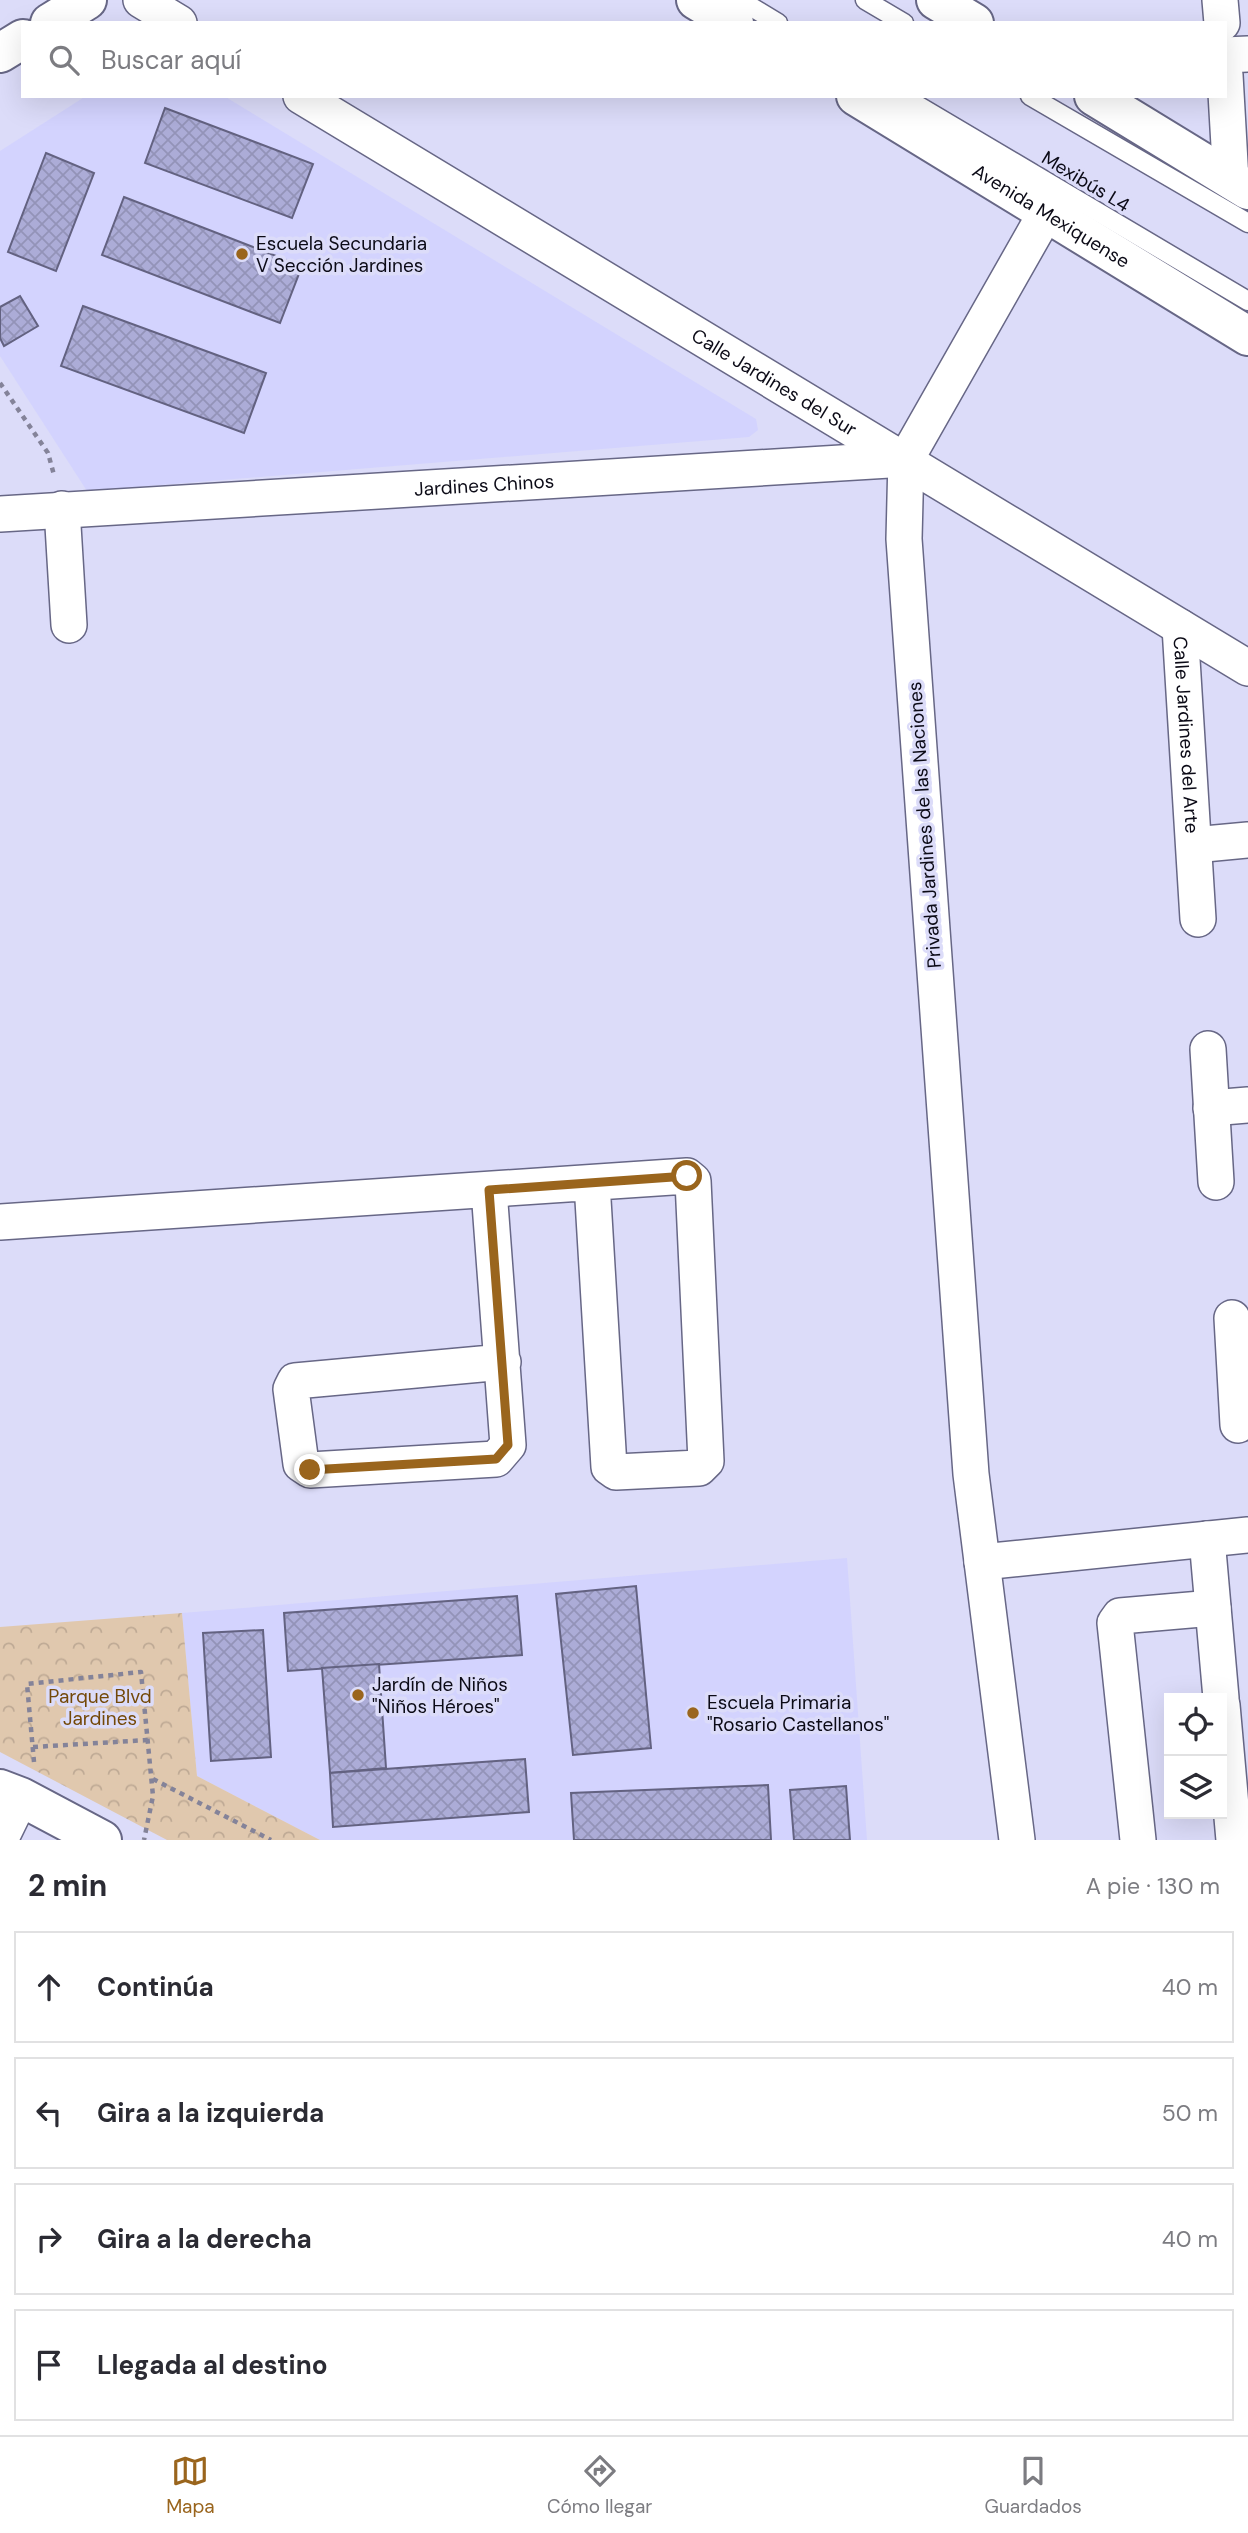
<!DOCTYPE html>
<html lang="es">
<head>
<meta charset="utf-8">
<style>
	:root { --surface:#fff; --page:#f7f7f7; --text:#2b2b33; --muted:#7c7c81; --line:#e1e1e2; --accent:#9a651d }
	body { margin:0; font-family:"DM Sans",sans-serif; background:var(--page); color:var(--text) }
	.controls { position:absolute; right:21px; bottom:21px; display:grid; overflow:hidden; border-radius:0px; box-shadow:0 7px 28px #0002 }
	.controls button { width:63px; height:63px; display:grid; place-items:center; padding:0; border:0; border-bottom:2px solid var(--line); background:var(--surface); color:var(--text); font:35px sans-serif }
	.stop { position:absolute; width:21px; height:21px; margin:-16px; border:5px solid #9a651d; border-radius:50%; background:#fff }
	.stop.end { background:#9a651d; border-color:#fff; box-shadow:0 2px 7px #0008 }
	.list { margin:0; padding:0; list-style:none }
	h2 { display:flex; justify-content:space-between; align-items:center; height:91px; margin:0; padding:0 28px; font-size:30px }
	h2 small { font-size:23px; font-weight:400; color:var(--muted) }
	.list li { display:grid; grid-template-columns:46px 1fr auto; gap:21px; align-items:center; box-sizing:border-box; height:112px; margin:0 14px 14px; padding:0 14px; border:2px solid var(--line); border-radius:0px }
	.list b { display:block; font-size:26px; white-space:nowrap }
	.list em { font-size:23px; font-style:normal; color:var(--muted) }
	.icon { flex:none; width:38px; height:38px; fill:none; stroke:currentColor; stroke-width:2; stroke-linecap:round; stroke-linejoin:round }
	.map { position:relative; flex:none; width:1248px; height:1840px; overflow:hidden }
	.search { position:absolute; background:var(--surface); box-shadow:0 7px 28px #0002; left:21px; right:21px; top:21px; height:77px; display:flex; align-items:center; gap:18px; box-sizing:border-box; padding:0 24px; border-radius:0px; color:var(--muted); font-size:26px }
	.sheet { height:595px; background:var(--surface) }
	nav { display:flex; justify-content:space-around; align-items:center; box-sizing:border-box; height:98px; border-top:2px solid var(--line); background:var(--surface); font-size:19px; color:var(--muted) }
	nav a { display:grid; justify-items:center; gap:4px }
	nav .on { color:var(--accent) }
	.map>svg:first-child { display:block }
</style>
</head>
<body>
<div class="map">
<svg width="1248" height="1840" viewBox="0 0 1248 1840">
	<defs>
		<pattern id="park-crowns" width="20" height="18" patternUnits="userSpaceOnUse" patternTransform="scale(1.75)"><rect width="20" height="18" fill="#e0c8ae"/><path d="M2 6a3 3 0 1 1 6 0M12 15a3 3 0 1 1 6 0" fill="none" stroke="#bfaa95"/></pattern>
		<pattern id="building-cross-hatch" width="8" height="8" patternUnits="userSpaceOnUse" patternTransform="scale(1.75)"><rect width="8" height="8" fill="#acacd7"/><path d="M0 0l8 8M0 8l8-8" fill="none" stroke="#9393b8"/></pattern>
	</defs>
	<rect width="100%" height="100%" fill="#dcdcf9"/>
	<g fill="#d3d3fe">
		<path d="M 86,96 L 224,96 L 756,419 L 758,430 L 749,437 L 87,491 L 0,356 L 0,151 Z"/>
		<path d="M 847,1558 L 867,1840 L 320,1840 L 197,1776 L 182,1613 Z"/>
	</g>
	<path fill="url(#park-crowns)" d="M 182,1613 L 197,1776 L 320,1840 L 167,1840 L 0,1752 L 0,1627 Z"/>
	<g fill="url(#building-cross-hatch)" stroke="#636281" stroke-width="2">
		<path d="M 165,108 L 313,164 L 292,218 L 145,163 Z"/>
		<path d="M 46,153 L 94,173 L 56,271 L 8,252 Z"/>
		<path d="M 124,197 L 302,266 L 280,323 L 102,255 Z"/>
		<path d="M 20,296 L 38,326 L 4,346 L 0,338 L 0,307 Z"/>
		<path d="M 83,306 L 266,373 L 244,433 L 61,366 Z"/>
		<path d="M 636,1586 L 651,1748 L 573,1755 L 556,1594 Z"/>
		<path d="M 517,1596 L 522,1655 L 288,1671 L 284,1613 Z"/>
		<path d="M 263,1630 L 271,1757 L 211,1761 L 203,1633 Z"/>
		<path d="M 379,1664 L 386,1768 L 330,1773 L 322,1668 Z"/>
		<path d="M 525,1759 L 529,1812 L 333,1827 L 330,1773 Z"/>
		<path d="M 768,1785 L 771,1840 L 574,1840 L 571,1793 Z"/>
		<path d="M 846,1786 L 850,1840 L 794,1840 L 790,1790 Z"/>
	</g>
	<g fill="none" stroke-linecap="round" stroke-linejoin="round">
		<g stroke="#676786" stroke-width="21">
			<g id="service">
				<path d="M 740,0 L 778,23"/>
				<path d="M 865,0 L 904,23"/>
				<path d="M 902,96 L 1248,301"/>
				<path d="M 1030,96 L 1248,223"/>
			</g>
		</g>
		<g stroke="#676786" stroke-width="38">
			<g id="minor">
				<path d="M 141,0 L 179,23"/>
				<path d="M 1220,0 L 1222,23"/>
				<path d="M 1225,55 L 1248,54"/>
				<path d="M 1225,75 L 1231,181"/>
				<path id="s1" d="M 301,96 L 1248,668"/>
				<path d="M 62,509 L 69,625"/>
				<path id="s2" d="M 0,514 L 906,459"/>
				<path id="s3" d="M 1180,627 L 1198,919"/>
				<path d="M 1194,845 L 1248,840"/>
				<path d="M 1208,1049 L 1216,1182"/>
				<path d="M 1211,1108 L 1248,1105"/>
				<path d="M 489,1190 L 508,1445 L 496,1459 L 310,1470 L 301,1464 L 291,1389 L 295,1381 L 503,1362"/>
				<path d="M 0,1222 L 687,1176 L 693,1181 L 706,1461 L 699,1468 L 616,1472 L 609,1467 L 592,1183"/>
				<path d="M 1232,1318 L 1238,1425"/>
				<path d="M 1207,1539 L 1221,1698"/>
				<path d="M 982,1562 L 1248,1535"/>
				<path d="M 1222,1705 L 1234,1840"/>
				<path d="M 0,1840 L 21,1797"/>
				<path d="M 1017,1840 L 971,1474 L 904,539 L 906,459 L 1047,211"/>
				<path d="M 1138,1840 L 1115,1623 L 1120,1616 L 1213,1608"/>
			</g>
		</g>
		<g stroke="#676786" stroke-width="42">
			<path id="tertiary" d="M 0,1789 L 21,1797 L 102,1840"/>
		</g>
		<g stroke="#676786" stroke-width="42">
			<g id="secondary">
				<path d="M 696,0 L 734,23"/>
				<path d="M 936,0 L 974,23"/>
				<path d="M 50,23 L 87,0"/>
				<path d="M 0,53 L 23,39"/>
				<path id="s4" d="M 856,96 L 1248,336"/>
				<path d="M 1094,96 L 1248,190"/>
			</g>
		</g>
		<g stroke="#848399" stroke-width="4.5" stroke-dasharray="5 5" stroke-linecap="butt">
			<path d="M 0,383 L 48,453 L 54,475"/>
			<path d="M 33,1747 L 148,1740"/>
			<path d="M 34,1762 L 27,1684 L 141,1672 L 153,1796 L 144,1840"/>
			<path d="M 153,1779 L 271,1840"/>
		</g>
		<use href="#service" stroke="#fff" stroke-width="18"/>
		<use href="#minor" stroke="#fff" stroke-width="35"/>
		<use href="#tertiary" stroke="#fff" stroke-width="38"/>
		<use href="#secondary" stroke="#fff" stroke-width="38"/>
	</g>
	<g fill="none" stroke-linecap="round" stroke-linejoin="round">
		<path stroke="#9a651d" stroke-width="9" d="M 310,1470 L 496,1459 L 508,1445 L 489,1190 L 687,1176"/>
	</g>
	<g fill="#9a651d" stroke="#dcdcf9" stroke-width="2.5">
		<circle cx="242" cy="254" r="7"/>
		<circle cx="358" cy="1695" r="7"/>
		<circle cx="693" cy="1713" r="7"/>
	</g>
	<g text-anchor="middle" stroke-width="7" stroke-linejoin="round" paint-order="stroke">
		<g font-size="19" fill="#0b0a16" stroke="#dcdcf9">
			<text transform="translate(1086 181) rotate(31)" y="7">Mexibús L4</text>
			<text dy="7" stroke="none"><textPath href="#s4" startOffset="229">Avenida Mexiquense</textPath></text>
			<text dy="7" stroke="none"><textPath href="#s1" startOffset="553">Calle Jardines del Sur</textPath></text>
			<text dy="7" stroke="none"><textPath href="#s2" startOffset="485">Jardines Chinos</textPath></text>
			<text dy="7" stroke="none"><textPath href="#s3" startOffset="108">Calle Jardines del Arte</textPath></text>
			<text transform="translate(924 825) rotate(-94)" y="7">Privada Jardines de las Naciones</text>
		</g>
		<g font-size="19" fill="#0b0a16" stroke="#dcdcf9" text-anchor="start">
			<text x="256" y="250">Escuela Secundaria<tspan x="256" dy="22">V Sección Jardines</tspan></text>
			<text x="372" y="1691">Jardín de Niños<tspan x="372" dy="22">"Niños Héroes"</tspan></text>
			<text x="707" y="1709">Escuela Primaria<tspan x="707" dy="22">"Rosario Castellanos"</tspan></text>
		</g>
		<g font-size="19" fill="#734808" stroke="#dcdcf9">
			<text x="100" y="1703">Parque Blvd<tspan x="100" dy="22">Jardines</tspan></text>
		</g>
	</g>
</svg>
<div class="controls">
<button><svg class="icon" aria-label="locate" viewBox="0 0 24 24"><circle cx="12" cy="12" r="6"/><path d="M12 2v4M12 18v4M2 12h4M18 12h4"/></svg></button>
<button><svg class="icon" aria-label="layers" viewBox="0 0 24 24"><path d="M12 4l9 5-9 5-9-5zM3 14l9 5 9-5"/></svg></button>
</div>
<div class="stop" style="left:687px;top:1176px"></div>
<div class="stop end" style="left:310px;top:1470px"></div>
<div class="search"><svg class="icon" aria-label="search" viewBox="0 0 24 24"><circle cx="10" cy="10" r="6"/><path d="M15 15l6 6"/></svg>Buscar aquí</div>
</div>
<section class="sheet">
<h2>2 min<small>A pie · 130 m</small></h2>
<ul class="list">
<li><svg class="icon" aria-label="ahead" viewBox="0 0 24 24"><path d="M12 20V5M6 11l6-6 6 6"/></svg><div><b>Continúa</b></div><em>40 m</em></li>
<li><svg class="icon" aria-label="left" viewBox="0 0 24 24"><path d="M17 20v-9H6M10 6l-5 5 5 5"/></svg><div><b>Gira a la izquierda</b></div><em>50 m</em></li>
<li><svg class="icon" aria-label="right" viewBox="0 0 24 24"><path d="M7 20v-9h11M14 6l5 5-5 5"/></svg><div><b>Gira a la derecha</b></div><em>40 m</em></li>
<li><svg class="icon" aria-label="arrive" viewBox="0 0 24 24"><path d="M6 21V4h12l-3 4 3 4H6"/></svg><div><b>Llegada al destino</b></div></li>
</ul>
</section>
<nav>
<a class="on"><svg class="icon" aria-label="map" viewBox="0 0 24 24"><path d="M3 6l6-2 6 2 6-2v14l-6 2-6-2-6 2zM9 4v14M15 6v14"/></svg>Mapa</a>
<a><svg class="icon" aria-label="directions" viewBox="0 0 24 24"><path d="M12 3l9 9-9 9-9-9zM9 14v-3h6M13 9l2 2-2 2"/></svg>Cómo llegar</a>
<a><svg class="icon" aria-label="saved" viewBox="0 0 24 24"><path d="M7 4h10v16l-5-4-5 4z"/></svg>Guardados</a>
</nav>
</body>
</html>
